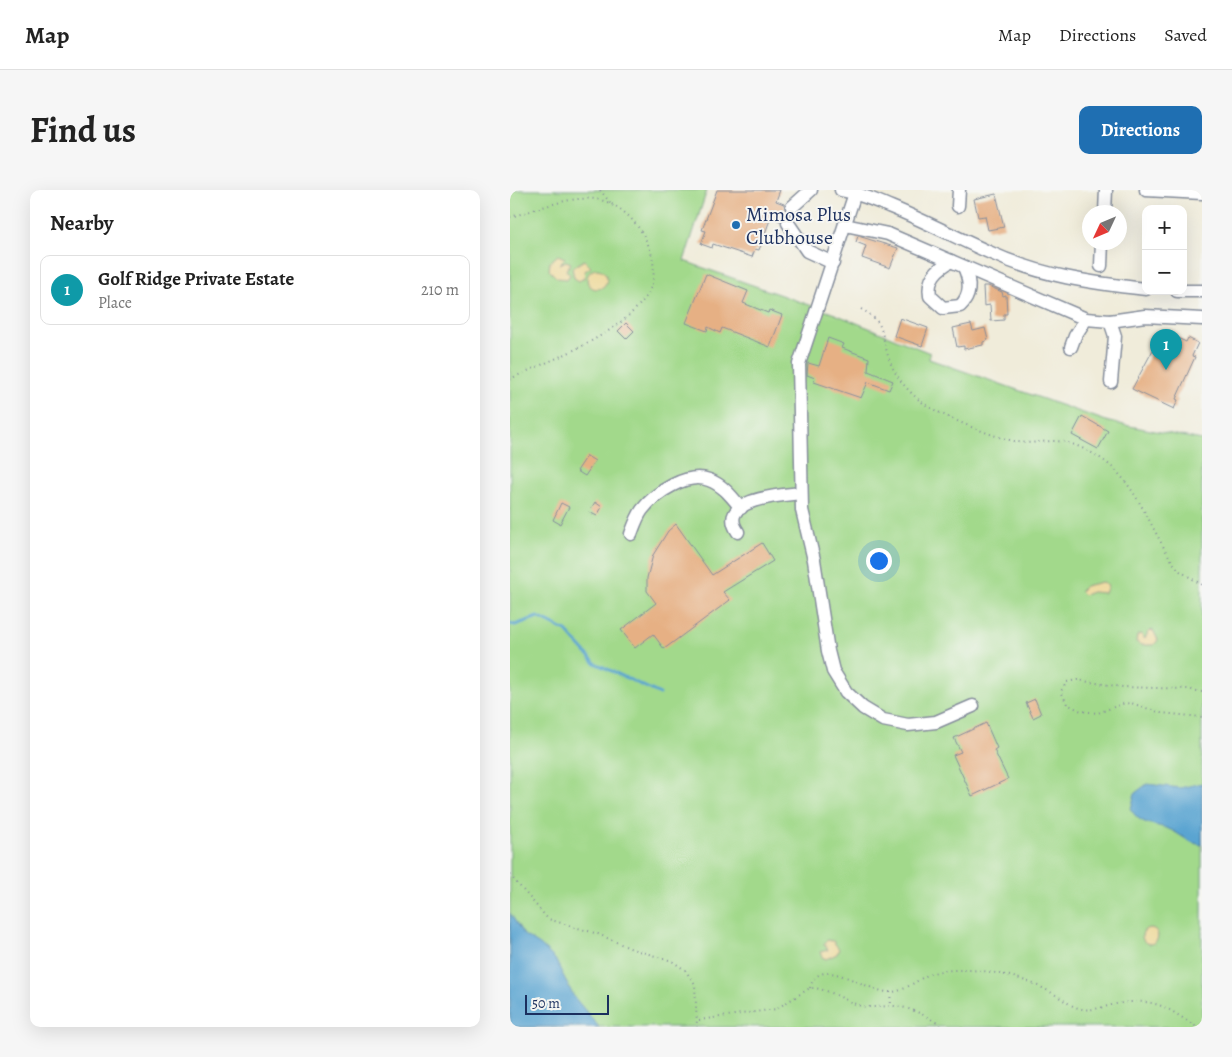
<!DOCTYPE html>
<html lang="en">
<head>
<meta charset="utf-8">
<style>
	:root { --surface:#fff; --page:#f6f6f6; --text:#222; --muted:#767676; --line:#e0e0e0; --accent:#1f6fb2 }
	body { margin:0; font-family:Alegreya,serif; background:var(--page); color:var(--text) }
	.controls { position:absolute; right:15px; top:15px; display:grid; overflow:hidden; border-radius:10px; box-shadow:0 5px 20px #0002 }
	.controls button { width:45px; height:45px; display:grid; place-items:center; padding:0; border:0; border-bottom:1px solid var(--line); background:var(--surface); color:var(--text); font:25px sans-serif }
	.compass { position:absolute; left:572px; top:15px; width:45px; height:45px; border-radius:50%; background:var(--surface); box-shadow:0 5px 20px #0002; rotate:226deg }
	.scale { position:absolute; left:15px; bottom:12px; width:84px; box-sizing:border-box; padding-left:5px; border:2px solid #1b2f5e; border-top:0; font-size:14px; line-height:18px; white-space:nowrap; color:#1b2f5e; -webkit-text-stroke:4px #f6f6f2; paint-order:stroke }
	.you { position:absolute; left:368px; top:370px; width:18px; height:18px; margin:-12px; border:4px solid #fff; border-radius:50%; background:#1a73e8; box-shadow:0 0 0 8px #1a73e833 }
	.badge { display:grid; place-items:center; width:32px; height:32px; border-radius:50%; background:var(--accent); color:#fff; font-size:16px; font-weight:700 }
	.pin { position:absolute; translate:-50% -41px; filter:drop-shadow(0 1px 2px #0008) }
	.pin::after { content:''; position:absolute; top:26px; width:18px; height:15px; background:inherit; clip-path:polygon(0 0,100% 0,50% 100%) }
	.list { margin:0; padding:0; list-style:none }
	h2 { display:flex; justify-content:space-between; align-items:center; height:65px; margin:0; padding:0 20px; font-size:21px }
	h2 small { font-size:16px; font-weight:400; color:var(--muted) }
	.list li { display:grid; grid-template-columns:32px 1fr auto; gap:15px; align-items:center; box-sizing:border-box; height:70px; margin:0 10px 10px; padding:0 10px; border:1px solid var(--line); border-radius:10px }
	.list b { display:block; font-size:19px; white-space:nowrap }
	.list p { margin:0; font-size:16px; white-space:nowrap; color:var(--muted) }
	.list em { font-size:16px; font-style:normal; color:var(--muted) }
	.map { position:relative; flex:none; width:692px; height:837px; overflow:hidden; border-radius:10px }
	header { display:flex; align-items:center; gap:30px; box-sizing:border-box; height:70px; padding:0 25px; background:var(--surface); border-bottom:1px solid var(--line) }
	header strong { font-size:24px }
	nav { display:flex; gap:28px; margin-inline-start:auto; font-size:18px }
	.intro { display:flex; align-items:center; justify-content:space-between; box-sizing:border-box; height:120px; padding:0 30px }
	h1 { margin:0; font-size:35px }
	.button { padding:12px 22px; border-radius:10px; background:var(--accent); color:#fff; font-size:18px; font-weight:700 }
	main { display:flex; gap:30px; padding:0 30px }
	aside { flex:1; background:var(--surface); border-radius:10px; box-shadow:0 5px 20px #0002 }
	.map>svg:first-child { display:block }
</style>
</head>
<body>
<header>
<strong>Map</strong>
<nav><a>Map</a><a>Directions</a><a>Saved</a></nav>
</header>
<div class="intro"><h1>Find us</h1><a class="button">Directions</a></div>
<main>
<aside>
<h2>Nearby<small></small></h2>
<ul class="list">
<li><span class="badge" style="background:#0f9aa8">1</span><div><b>Golf Ridge Private Estate</b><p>Place</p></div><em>210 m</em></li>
</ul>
</aside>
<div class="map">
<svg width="692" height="837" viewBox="0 0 692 837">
	<rect width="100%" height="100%" fill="#f6f6f2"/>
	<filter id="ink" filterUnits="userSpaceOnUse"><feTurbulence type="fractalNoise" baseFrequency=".02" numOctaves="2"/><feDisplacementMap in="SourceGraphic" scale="10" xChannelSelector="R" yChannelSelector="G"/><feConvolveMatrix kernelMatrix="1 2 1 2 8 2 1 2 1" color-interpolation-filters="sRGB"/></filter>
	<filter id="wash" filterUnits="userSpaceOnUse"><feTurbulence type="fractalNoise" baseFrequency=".0096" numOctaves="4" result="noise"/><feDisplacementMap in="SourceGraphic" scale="20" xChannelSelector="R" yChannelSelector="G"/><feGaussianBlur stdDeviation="1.12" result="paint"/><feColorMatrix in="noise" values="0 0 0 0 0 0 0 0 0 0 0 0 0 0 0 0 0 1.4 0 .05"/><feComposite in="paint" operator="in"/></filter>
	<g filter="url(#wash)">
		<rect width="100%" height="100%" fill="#f0ecda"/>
		<path fill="#a2d98b" stroke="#5e8474" d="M 0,0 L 197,0 L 174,71 L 325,124 L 420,163 L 419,169 L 599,232 L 692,250 L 692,837 L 0,837 Z"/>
		<g fill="#eeda9e" stroke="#84847e">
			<path d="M 48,65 L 55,68 L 49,74 L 56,71 L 61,73 L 56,80 L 60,85 L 57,89 L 47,88 L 39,80 L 40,72 Z"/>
			<path d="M 74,70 L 81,77 L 75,81 L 74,88 L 69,91 L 64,88 L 62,78 Z"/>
			<circle cx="87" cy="89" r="10"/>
			<path d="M 592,392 L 598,396 L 595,403 L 582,402 L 574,405 L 570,401 L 575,396 Z"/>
			<path d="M 643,440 L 648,450 L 644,455 L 632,455 L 626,452 L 627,445 L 631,444 L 635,449 L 638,442 Z"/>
			<circle cx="640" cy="746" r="8"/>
			<path d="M 317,750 L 323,751 L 329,759 L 327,764 L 316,769 L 312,767 L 310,762 L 318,760 L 314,754 Z"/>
		</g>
		<g fill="#5aa4d1" stroke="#3a6a98">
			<path d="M 692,593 L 692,655 C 679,653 674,647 663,641 C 648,633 630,637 621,619 L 625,603 L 637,594 L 670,598 Z"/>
			<path d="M 0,723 L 14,745 L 30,755 L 45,769 L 64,807 L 89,837 L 0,837 Z"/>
		</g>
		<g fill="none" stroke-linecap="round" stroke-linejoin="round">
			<path stroke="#5aa4d1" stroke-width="3" d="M 0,434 L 5,435 L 28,427 L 56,441 L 85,473 L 150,504"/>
		</g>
		<g id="blocks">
			<g fill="#e6b084">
				<path d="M 207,0 L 270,0 L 266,11 L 274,14 L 276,23 L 283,25 L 290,21 L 286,31 L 278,25 L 270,31 L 261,27 L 249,60 L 245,59 L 242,67 L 203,54 L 202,58 L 191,54 L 196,41 L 192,40 Z"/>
				<path d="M 486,4 L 494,37 L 478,40 L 475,26 L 468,27 L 464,9 Z"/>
				<path d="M 348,46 L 388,58 L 380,78 L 352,68 L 356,56 L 346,52 Z"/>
				<path d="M 196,84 L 238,101 L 233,113 L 258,123 L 259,120 L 272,125 L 260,157 L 212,138 L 210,143 L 198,137 L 197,141 L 176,133 Z"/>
				<path d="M 473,96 L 478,96 L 492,102 L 493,106 L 496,105 L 497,124 L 494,124 L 494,130 L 481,131 L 480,115 L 474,116 Z"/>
				<path d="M 390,128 L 418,138 L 412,156 L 384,146 Z"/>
				<path d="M 116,133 L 124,141 L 116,149 L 108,141 Z"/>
				<path d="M 461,134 L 463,141 L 475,138 L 478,150 L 473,152 L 473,155 L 454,159 L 454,156 L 447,157 L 443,138 Z"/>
				<path d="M 653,141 L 676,152 L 678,148 L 688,153 L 682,166 L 685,167 L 666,209 L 668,210 L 664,219 L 622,199 Z"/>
				<path d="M 318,148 L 334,154 L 332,158 L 359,168 L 358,181 L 383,191 L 379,200 L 358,192 L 351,208 L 304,192 L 305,188 L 297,185 L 298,173 L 309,176 Z"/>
				<path d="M 572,226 L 598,241 L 588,259 L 562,245 Z"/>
				<path d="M 77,266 L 85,271 L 75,286 L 67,281 Z"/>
				<path d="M 85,312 L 92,317 L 87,326 L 79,322 Z"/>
				<path d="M 51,313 L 59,317 L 50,334 L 43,330 Z"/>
				<path d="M 166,334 L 202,385 L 252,353 L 263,371 L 213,402 L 220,410 L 154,459 L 143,444 L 125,458 L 111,440 L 146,413 L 137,401 L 137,388 L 143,365 L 158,341 Z"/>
				<path d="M 525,509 L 531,524 L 523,528 L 516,513 Z"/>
				<path d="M 476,533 L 487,558 L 484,560 L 498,589 L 462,606 L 443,565 L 451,562 L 444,548 Z"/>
			</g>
		</g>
	</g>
	<g filter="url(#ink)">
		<use href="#blocks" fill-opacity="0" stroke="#868e9c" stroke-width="1"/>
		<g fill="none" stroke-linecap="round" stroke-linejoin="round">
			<g stroke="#868e9c" stroke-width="15">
				<g id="minor">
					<path d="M 331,0 C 349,3 364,10 381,17 C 415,31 447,48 481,63 C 531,86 582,93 636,99"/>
					<path d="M 346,0 L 289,174 L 292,320 L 304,370 L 318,461 L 323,481 L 336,502 L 353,518 L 373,530 L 398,535 L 426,532 L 463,516"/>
					<path d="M 636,0 L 692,3"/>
					<path d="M 448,16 L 449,0"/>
					<path d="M 282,17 L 301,0"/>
					<path d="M 595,22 L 596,0"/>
					<path d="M 278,33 L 297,61 L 323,73"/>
					<path d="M 335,35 L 378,44 L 576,129 L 600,131 L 635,126 L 692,129"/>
					<path d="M 441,71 C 427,79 417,88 420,106 L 433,118 L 450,116 C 462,105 460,91 454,77"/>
					<path d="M 591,76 L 592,52"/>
					<path d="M 667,101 L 692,101"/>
					<path d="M 600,131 L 605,146 L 601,192"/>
					<path d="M 561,157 L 565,146 L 576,129"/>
					<path d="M 228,342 C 205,309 272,305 291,303"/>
					<path d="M 121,344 C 124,336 127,327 132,320 C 146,302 177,282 199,290 C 213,295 222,307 231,318"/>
				</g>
			</g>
			<g stroke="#868e9c" stroke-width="2" stroke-dasharray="1 4" stroke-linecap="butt">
				<path d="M 90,0 L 103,16"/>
				<path d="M 0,27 C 28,20 56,6 85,9 C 124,13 161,73 135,108 C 105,148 44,168 0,189"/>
				<path d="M 351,119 C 374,132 370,138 377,162 C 382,183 396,200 413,213 C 433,227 483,247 508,252 C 521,254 532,251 545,251 C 564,251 590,266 603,278 C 630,303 643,343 664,374 L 670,381 L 692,395"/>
				<path d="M 692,502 L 678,499 L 613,497 L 567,490 L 557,492 L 551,501 L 557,514 L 571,521 L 588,523 L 612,514 L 621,513 L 651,523 L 692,527"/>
				<path d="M 0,685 L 38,729 L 88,744 L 122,759 L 162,771 L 175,780 L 185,794 L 187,837"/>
				<path d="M 300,798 C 309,762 356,802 379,802 C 393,803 408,789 420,784 C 429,781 438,780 447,780 C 479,779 514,787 542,803 C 552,808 561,817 572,819 C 583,821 596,816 606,814 C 648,807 654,817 687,837"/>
				<path d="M 380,802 L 381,815"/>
				<path d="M 189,830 L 266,819 L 300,798 C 318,798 331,809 348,815 C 360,819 370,816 383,816 C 401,817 419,827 433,837"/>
			</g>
			<use href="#minor" stroke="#fff" stroke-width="12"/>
		</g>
	</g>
	<circle fill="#1f6fb2" stroke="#f6f6f2" stroke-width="2" cx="226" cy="35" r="5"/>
	<g text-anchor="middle" stroke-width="4" stroke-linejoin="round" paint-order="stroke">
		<g font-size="20" fill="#1b2f5e" stroke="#f6f6f2" text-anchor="start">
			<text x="236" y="31">Mimosa Plus<tspan x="236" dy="23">Clubhouse</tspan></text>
		</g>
	</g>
</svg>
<div class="controls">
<button>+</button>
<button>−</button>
</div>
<svg class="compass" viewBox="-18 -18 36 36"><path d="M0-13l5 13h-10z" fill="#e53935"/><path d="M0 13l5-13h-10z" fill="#767676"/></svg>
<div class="scale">50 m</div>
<div class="you"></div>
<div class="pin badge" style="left:656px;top:180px;background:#0f9aa8">1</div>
</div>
</main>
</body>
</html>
